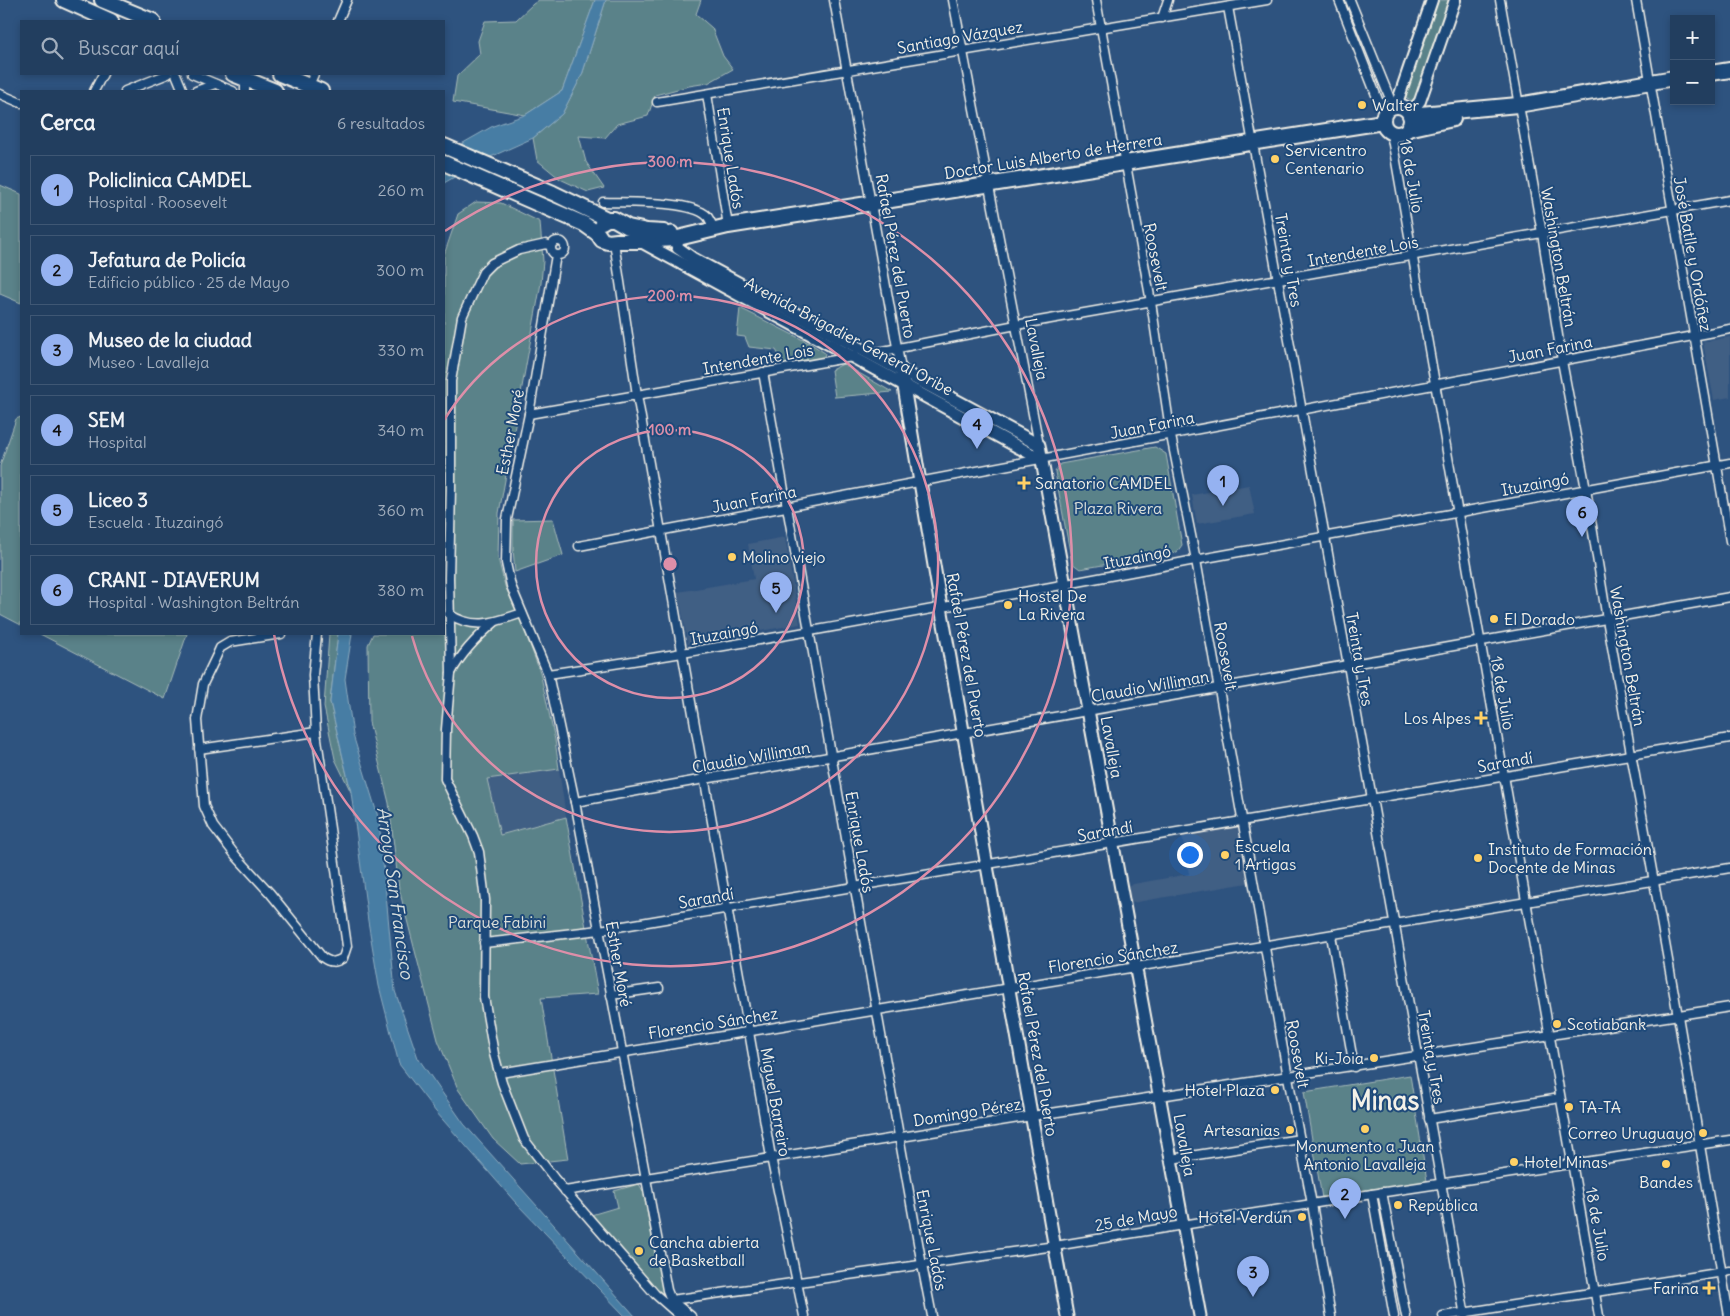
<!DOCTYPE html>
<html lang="es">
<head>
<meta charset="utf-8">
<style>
	:root { --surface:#223e5f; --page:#2a4565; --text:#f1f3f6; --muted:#a2aebd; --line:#3f5774; --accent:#95b2f1 }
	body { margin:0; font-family:Delius,sans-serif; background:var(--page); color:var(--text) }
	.controls { position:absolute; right:15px; top:15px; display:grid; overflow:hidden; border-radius:0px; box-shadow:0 2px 8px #0003 }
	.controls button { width:45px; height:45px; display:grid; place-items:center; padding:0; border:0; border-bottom:1px solid var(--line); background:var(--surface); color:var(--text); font:25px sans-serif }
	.you { position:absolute; left:1189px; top:854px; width:18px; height:18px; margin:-12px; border:4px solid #fff; border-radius:50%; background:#1a73e8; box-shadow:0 0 0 8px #1a73e833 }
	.badge { display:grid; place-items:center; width:32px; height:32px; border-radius:50%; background:var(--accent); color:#111; font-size:16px; font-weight:700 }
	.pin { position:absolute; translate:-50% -41px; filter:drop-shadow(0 1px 2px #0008) }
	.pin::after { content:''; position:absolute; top:26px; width:18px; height:15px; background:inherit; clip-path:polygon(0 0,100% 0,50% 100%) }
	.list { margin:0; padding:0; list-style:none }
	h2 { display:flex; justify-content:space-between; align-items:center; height:65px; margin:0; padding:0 20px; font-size:21px }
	h2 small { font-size:16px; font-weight:400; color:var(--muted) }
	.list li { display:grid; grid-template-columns:32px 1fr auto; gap:15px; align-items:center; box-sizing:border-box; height:70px; margin:0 10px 10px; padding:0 10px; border:1px solid var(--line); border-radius:0px }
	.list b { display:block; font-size:19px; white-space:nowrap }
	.list p { margin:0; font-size:16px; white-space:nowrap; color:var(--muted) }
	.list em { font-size:16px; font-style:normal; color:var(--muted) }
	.icon { flex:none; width:28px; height:28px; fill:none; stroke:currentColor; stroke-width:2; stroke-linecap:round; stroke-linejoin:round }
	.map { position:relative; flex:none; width:1730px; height:1316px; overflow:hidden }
	.search { position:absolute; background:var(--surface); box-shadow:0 2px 8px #0003; left:20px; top:20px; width:425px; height:55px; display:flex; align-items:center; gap:12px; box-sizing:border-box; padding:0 18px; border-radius:0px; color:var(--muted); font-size:19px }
	.panel { position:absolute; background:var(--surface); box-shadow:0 2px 8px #0003; left:20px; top:90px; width:425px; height:545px; border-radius:0px }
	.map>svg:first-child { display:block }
</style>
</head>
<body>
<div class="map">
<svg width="1730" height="1316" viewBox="0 0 1730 1316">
	<rect width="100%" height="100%" fill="#2e537f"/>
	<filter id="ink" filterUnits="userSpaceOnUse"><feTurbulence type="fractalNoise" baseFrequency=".02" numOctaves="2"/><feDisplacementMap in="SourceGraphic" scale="10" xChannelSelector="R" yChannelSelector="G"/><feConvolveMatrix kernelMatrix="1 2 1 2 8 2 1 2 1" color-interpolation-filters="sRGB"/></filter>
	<g filter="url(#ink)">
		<g fill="#405e84">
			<path d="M 1730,337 L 1730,397 L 1714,400 L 1703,342 Z"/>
			<path d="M 1249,485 L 1255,514 L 1197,524 L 1192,495 Z"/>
			<path d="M 785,537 L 800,624 L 688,644 L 678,592 L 754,579 L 748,544 Z"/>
			<path d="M 559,769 L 566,817 L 499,835 L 487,779 Z"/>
			<path d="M 1237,826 L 1248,883 L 1131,903 L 1128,885 L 1189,874 L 1182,836 Z"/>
		</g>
		<g fill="#5a8289" stroke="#a7bab8">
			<path d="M 539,0 L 595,0 L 562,91 L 525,115 L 453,102 L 457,76 L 480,54 L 478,41 L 485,21 L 516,20 L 533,4 Z"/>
			<path d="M 606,0 L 701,0 L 696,14 L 712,28 L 723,56 L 733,69 L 708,83 L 689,86 L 655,95 L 648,116 L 617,124 L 605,138 L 579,136 L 586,162 L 604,188 L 588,192 L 560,179 L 537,160 L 533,138 L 562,114 L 582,75 Z"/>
			<path d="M 1436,0 L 1450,0 L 1416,101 L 1412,101 L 1404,96 Z"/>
			<path d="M 0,185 L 21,194 L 21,303 L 0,294 Z"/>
			<path d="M 476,202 L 501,203 L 540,222 L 543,261 L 541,283 L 499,513 L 498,558 L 505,586 L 523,626 L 540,672 L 555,740 L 559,769 L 487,779 L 500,835 L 566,817 L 598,994 L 541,998 L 568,1159 L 520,1164 L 493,1139 L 458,1089 L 438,1040 L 399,889 L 389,803 L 369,722 L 368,645 L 373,634 L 444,634 L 444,255 L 458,214 Z"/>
			<path d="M 740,308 L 811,344 L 825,353 L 823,360 L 785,366 L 776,350 L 749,347 L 745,337 L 737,336 Z"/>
			<path d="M 843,364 L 892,392 L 835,397 L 831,370 Z"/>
			<path d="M 21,417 L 21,625 L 0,614 L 0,466 L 16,419 Z"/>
			<path d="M 1155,447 L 1166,454 L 1182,545 L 1177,552 L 1080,569 L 1072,563 L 1055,472 L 1060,464 Z"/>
			<path d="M 553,519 L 563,555 L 515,572 L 513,549 L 513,520 Z"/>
			<path d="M 40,634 L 187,634 L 165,699 Z"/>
			<path d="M 329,634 L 338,634 L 330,702 L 351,792 L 335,759 L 324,707 Z"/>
			<path d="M 1410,1075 L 1427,1181 L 1322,1198 L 1304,1092 Z"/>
			<path d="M 639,1184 L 643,1191 L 664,1297 L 591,1215 L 618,1207 L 614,1191 Z"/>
		</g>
		<g fill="#477da4" stroke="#8cabbf">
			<path d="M 595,0 L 606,0 L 582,75 L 562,114 L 533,138 L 484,160 L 444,183 L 444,156 L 449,151 L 493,126 L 525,115 L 562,91 Z"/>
			<path d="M 338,634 L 352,634 L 345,679 L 353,735 L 379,820 L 395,991 L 418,1058 L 464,1124 L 635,1316 L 625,1316 L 516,1203 L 436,1112 L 399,1064 L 379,986 L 368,921 L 351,792 L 330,702 Z"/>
		</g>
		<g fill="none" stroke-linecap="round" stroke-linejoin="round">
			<g stroke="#f4f1e8" stroke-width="11">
				<g id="minor">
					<path d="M 834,0 L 901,369"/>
					<path d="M 953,0 L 1039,445"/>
					<path d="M 1096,0 L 1151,302 L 1171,436 L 1196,560 L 1288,1077 L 1312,1204 L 1331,1316"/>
					<path d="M 1339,0 L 1378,100 L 1386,111"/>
					<path d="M 1350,0 L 1393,106"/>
					<path d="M 1500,0 L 1542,233 L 1562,361 L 1586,489 L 1607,619 L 1678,1016 L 1729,1316"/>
					<path d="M 1636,0 L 1730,541"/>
					<path d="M 1228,7 L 1325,537 L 1465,1316"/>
					<path d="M 1162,18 L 1168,0"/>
					<path d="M 338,21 L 347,0"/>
					<path d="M 176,74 L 183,91"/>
					<path d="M 192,74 L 233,91"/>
					<path d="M 308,88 L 314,74"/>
					<path d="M 94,91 L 103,74"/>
					<path d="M 125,91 L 168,74"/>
					<path d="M 196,91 L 215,84"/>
					<path d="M 245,91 L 245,79"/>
					<path d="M 0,94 L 21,103"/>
					<path d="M 707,94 L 728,226"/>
					<path d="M 657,102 L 1267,0"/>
					<path d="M 1391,133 L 1599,1316"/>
					<path d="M 603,202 C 626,203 690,200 707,216 C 709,218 711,223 713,226"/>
					<circle cx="558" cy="248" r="7"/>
					<path d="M 614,242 L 637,395 L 771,1157 L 804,1316"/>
					<path d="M 550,246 L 546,244 L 519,250 L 492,263 L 483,272 L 462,317 L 451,381 L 451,488 L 449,578 L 451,673 L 446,729 L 445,779 L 473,836 L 479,852 L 485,900 L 484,997 L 494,1054 L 502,1083 L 524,1139 L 554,1178 L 600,1231 L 655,1294 L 680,1316"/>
					<path d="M 556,255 L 529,414 L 507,519 L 506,563 L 511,586 L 548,674 L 575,802 L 667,1290 L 671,1300 L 691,1316"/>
					<path d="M 868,354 L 1016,325 L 1730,200"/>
					<path d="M 763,372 L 922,1265 L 932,1316"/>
					<path d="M 529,414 L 852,357"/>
					<path d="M 579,546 L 1730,329"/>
					<path d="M 449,614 C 475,631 495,622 522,613"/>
					<path d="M 281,634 L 230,642 L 220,648 L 216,657 L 203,684 L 197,720 L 204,806 L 213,826 L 236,856 L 270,893 L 322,957 C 330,963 335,963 343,958 L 347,946 L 316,732 L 313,675 L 317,634"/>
					<path d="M 451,673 C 462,652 477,637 495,622"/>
					<path d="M 548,674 C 765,642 980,600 1195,560 C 1374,527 1552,496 1730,463"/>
					<path d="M 199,749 L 316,732"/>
					<path d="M 575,802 L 1730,597"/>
					<path d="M 1331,935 L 1354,1067"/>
					<path d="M 484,943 L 600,930 L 1730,738"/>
					<path d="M 611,995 L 659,988"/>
					<path d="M 500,1073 L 1730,868"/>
					<path d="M 1429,1119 L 1560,1098"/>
					<path d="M 1171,1159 L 1300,1139"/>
					<path d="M 565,1191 L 1032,1116 L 1730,1007"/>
					<path d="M 1382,1192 L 1406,1316"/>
					<path d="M 1372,1194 L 1394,1316"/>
					<path d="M 670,1302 L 671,1300 L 1055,1246 L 1372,1194 L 1730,1140"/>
					<path d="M 1443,1316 L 1730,1271"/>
				</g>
			</g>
			<g stroke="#f4f1e8" stroke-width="14">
				<g id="tertiary">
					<path d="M 1396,106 L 1432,0"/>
					<path d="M 1410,114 L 1420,101 L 1455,0"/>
				</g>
			</g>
			<g stroke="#f4f1e8" stroke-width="15">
				<g id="secondary">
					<path d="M 672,232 L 678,248 L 692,258 L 1039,445 L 1200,1316"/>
					<path d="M 640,241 L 1042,460"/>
					<path d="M 901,369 L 941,607 L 1067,1316"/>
				</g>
			</g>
			<g stroke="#f4f1e8" stroke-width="18">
				<g id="trunk">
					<path d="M 64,0 L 111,21"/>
					<path d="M 102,0 L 153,21"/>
					<path d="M 1711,73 L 1730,70"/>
					<path d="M 233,74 L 275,91"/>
					<path d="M 280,74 L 321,91"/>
					<circle cx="1397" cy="120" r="14"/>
					<path d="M 1410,115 L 1518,105 L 1674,78"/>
					<path d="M 1408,129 L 1453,119"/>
					<path d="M 444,146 L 553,193 L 607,219"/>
					<path d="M 444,163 L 584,224 L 598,234 L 602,240 L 608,242 L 617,241 L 640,241 L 674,239 L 728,226 L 1383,122"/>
					<path d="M 602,222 L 607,219 L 614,219 L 628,227 L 647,231 L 664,232"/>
				</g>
			</g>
			<use href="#minor" stroke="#1f4a7a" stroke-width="8"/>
			<use href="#tertiary" stroke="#1f4a7a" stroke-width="10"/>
			<use href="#secondary" stroke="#1f4a7a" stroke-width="11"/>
			<use href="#trunk" stroke="#1f4a7a" stroke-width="14"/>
		</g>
	</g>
	<g fill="none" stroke="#de8fa9" stroke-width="2.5">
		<circle cx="670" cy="564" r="134"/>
		<path d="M444 420A268 268 0 1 1 412 636"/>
		<path d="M445 231A402 402 0 1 1 274 634"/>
	</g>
	<g fill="#ffd166" stroke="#1f4a7a" stroke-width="2">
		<circle cx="1362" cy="105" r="5"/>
		<circle cx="1275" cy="159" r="5"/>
		<path d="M1021.5 475.5h5v5h5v5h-5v5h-5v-5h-5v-5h5z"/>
		<circle cx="732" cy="557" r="5"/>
		<circle cx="1008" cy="605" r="5"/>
		<circle cx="1494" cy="619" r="5"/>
		<path d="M1478.5 710.5h5v5h5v5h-5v5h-5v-5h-5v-5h5z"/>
		<circle cx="1225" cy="855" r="5"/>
		<circle cx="1478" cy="858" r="5"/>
		<circle cx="1557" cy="1024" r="5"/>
		<circle cx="1374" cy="1058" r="5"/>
		<circle cx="1275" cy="1090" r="5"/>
		<circle cx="1569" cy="1107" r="5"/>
		<circle cx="1365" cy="1129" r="5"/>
		<circle cx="1290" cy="1130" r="5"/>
		<circle cx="1703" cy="1133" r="5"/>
		<circle cx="1514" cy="1162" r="5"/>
		<circle cx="1666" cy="1164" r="5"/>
		<circle cx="1398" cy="1205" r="5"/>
		<circle cx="1302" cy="1217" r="5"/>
		<circle cx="639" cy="1251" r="5"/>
		<path d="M1706.5 1280.5h5v5h5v5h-5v5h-5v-5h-5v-5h5z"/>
	</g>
	<g text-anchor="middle" stroke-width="4" stroke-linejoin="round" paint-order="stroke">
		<g font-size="16" fill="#f4f1e8" stroke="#1f4a7a">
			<text transform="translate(960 37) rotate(-10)" y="6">Santiago Vázquez</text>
			<text transform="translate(1053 156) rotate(-9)" y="6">Doctor Luis Alberto de Herrera</text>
			<text transform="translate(731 158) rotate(81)" y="6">Enrique Ladós</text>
			<text transform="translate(1412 176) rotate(80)" y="6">18 de Julio</text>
			<text transform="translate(1363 251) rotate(-10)" y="6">Intendente Lois</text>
			<text transform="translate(1693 254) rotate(80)" y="6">José Batlle y Ordóñez</text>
			<text transform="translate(896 256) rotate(80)" y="6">Rafael Pérez del Puerto</text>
			<text transform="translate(1156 257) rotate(79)" y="6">Roosevelt</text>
			<text transform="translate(1559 257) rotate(80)" y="6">Washington Beltrán</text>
			<text transform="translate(1289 260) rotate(80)" y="6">Treinta y Tres</text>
			<text transform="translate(849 336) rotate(28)" y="6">Avenida Brigadier General Oribe</text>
			<text transform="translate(1037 349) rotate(79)" y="6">Lavalleja</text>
			<text transform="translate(1550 349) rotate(-11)" y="6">Juan Farina</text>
			<text transform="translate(758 359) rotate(-10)" y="6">Intendente Lois</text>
			<text transform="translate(1152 425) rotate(-11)" y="6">Juan Farina</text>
			<text transform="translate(510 432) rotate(-79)" y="6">Esther Moré</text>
			<text transform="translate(1535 484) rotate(-10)" y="6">Ituzaingó</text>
			<text transform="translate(754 499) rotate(-11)" y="6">Juan Farina</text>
			<text transform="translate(1137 557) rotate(-11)" y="6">Ituzaingó</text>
			<text transform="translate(724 633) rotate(-10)" y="6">Ituzaingó</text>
			<text transform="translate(967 655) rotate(80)" y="6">Rafael Pérez del Puerto</text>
			<text transform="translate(1226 656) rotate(80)" y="6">Roosevelt</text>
			<text transform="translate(1628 656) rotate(80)" y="6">Washington Beltrán</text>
			<text transform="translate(1360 659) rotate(80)" y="6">Treinta y Tres</text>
			<text transform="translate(1150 686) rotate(-10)" y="6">Claudio Williman</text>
			<text transform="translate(1503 693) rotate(80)" y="6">18 de Julio</text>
			<text transform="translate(1112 747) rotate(80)" y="6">Lavalleja</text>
			<text transform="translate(751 757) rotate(-10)" y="6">Claudio Williman</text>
			<text transform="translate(1505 762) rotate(-10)" y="6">Sarandí</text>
			<text transform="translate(1105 831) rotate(-10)" y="6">Sarandí</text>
			<text transform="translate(860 842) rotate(80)" y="6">Enrique Ladós</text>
			<text transform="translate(706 898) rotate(-10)" y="6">Sarandí</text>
			<text transform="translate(1113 957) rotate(-9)" y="6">Florencio Sánchez</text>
			<text transform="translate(619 964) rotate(80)" y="6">Esther Moré</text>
			<text transform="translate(713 1023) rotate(-9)" y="6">Florencio Sánchez</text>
			<text transform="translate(1038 1054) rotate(80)" y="6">Rafael Pérez del Puerto</text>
			<text transform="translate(1298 1054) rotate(80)" y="6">Roosevelt</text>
			<text transform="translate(1432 1057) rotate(80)" y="6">Treinta y Tres</text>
			<text transform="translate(776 1102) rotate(80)" y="6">Miguel Barreiro</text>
			<text transform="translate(967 1112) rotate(-9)" y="6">Domingo Pérez</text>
			<text transform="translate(1185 1145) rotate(80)" y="6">Lavalleja</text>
			<text transform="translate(1136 1218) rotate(-10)" y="6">25 de Mayo</text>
			<text transform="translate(1598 1224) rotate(80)" y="6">18 de Julio</text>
			<text transform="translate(932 1240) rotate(79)" y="6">Enrique Ladós</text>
		</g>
		<g font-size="16" fill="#f4f1e8" stroke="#1f4a7a" text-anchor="start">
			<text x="1372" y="111">Walter</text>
			<text x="1285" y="156">Servicentro<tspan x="1285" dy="18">Centenario</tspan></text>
			<text x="1035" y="489">Sanatorio CAMDEL</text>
			<text x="742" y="563">Molino viejo</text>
			<text x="1018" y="602">Hostel De<tspan x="1018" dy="18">La Rivera</tspan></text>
			<text x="1504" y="625">El Dorado</text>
			<text x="1471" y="724" text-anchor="end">Los Alpes</text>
			<text x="1235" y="852">Escuela<tspan x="1235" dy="18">1 Artigas</tspan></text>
			<text x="1488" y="855">Instituto de Formación<tspan x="1488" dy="18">Docente de Minas</tspan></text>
			<text x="1567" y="1030">Scotiabank</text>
			<text x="1364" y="1064" text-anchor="end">Ki-Joia</text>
			<text x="1265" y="1096" text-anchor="end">Hotel Plaza</text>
			<text x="1579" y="1113">TA-TA</text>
			<text x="1280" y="1136" text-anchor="end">Artesanias</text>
			<text x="1693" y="1139" text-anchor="end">Correo Uruguayo</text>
			<text x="1365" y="1152" text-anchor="middle">Monumento a Juan<tspan x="1365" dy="18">Antonio Lavalleja</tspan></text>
			<text x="1524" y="1168">Hotel Minas</text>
			<text x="1666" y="1188" text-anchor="middle">Bandes</text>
			<text x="1408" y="1211">República</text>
			<text x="1292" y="1223" text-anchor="end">Hotel Verdún</text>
			<text x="649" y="1248">Cancha abierta<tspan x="649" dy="18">de Basketball</tspan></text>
			<text x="1699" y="1294" text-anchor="end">Farina</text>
		</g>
		<g font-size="16" fill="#dde0da" stroke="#1f4a7a">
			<text x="1118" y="514">Plaza Rivera</text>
			<text x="497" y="928">Parque Fabini</text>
		</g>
		<g font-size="18" font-style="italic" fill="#dae0de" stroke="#1f4a7a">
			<text transform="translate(395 893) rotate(82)" y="6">Arroyo San Francisco</text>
		</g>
		<g font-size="26" font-weight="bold" fill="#f4f1e8" stroke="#1f4a7a">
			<text x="1385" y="1110">Minas</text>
		</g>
	</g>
	<circle cx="670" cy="564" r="8" fill="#de8fa9" stroke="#1f4a7a" stroke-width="2.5"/>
	<g font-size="15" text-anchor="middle" font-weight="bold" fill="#de8fa9" stroke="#1f4a7a" stroke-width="4" stroke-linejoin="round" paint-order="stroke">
		<text x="670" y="167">300 m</text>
		<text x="670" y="301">200 m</text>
		<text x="670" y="435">100 m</text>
	</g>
</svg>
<div class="controls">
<button>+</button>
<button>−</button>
</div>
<div class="you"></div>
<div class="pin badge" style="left:1223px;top:506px">1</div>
<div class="pin badge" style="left:1345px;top:1219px">2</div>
<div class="pin badge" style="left:1253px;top:1297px">3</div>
<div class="pin badge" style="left:977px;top:449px">4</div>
<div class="pin badge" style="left:776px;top:613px">5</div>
<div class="pin badge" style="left:1582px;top:537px">6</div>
<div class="search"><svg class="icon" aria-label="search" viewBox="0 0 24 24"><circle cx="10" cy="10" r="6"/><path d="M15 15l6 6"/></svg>Buscar aquí</div>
<section class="panel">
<h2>Cerca<small>6 resultados</small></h2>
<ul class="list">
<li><span class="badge">1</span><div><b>Policlinica CAMDEL</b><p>Hospital · Roosevelt</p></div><em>260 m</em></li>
<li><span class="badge">2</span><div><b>Jefatura de Policía</b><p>Edificio público · 25 de Mayo</p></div><em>300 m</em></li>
<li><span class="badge">3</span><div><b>Museo de la ciudad</b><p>Museo · Lavalleja</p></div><em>330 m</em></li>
<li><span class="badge">4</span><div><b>SEM</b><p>Hospital</p></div><em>340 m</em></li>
<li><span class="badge">5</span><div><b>Liceo 3</b><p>Escuela · Ituzaingó</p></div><em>360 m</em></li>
<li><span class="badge">6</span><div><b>CRANI - DIAVERUM</b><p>Hospital · Washington Beltrán</p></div><em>380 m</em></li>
</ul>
</section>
</div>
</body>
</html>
